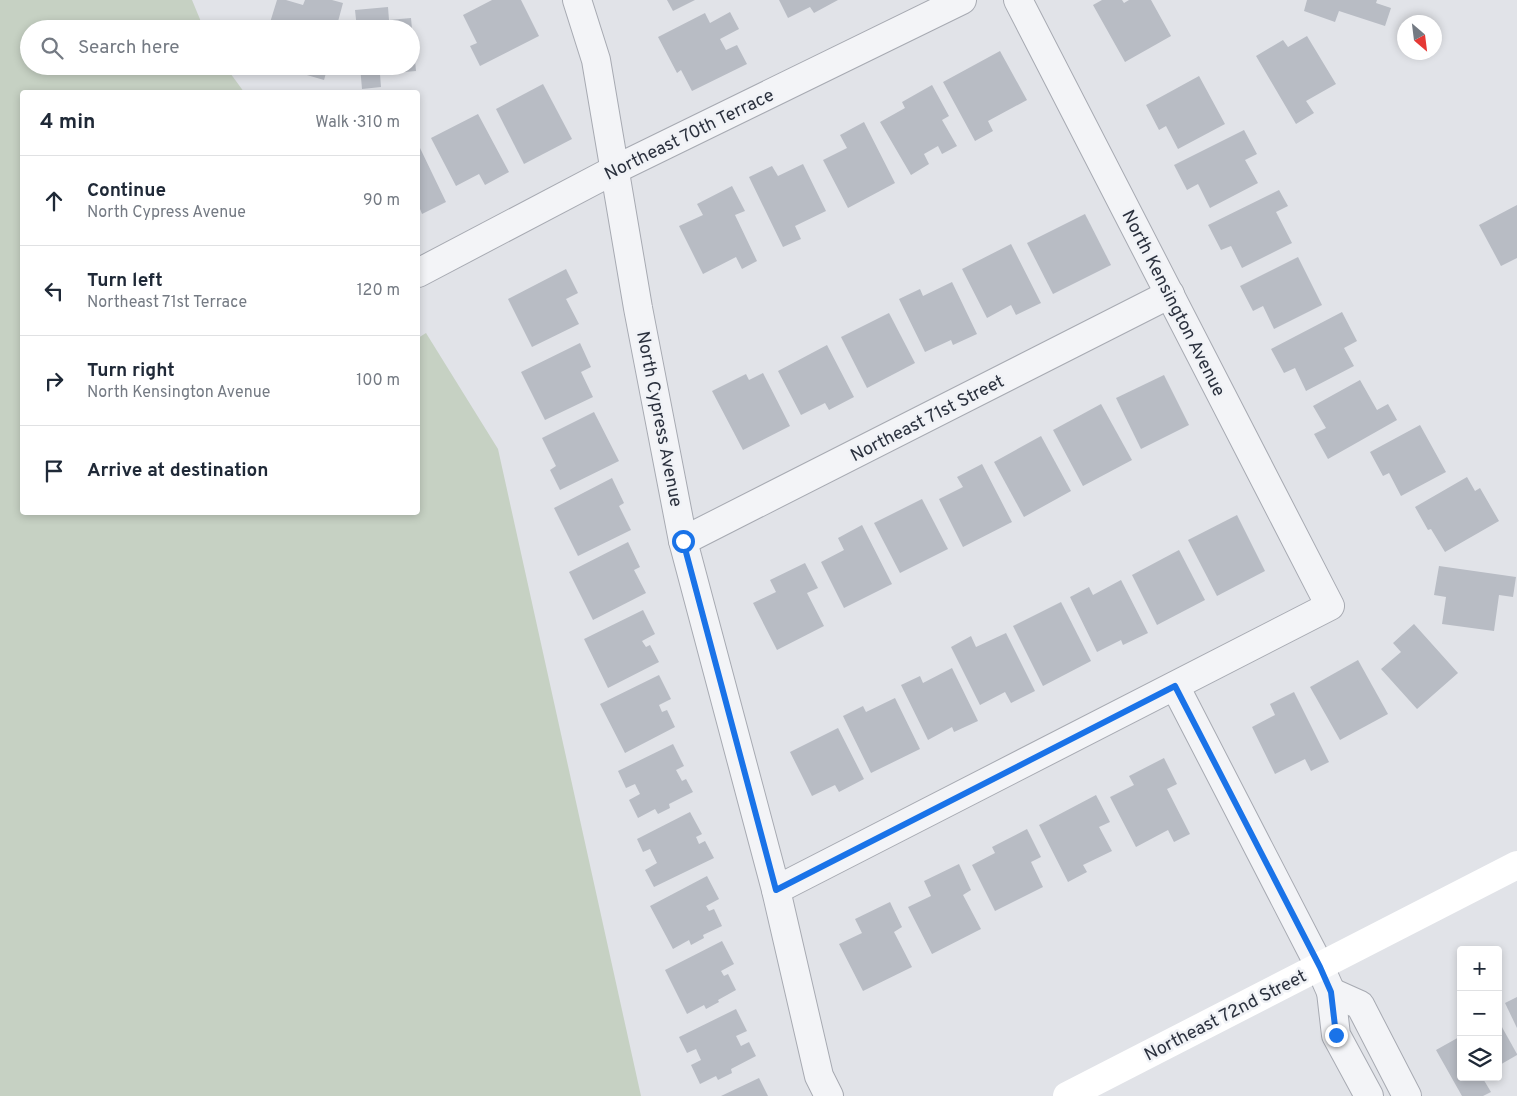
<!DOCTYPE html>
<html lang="en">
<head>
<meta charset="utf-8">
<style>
	:root { --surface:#fff; --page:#f6f6f7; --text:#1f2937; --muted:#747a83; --line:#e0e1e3 }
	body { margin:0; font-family:Overpass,sans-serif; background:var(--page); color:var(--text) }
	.controls { position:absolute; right:15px; bottom:15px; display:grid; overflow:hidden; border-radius:5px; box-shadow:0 2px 8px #0003 }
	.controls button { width:45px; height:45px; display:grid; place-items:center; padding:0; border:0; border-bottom:1px solid var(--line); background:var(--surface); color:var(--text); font:25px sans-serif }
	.compass { position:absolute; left:1397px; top:15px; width:45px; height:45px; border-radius:50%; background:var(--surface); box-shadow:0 2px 8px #0003; rotate:152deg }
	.stop { position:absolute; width:15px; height:15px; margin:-11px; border:4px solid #1a73e8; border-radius:50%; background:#fff }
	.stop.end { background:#1a73e8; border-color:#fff; box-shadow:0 1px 5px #0008 }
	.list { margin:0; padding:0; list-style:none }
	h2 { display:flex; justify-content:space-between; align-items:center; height:65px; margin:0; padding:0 20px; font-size:21px }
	h2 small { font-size:16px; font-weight:400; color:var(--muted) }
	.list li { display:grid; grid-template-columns:32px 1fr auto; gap:15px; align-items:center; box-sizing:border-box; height:90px; padding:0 20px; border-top:1px solid var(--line) }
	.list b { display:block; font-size:19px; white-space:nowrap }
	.list p { margin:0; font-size:16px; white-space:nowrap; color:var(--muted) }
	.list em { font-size:16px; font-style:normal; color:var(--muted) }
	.icon { flex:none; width:28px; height:28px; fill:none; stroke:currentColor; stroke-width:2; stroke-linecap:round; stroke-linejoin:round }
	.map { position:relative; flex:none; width:1517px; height:1096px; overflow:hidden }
	.search { position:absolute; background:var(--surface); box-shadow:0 2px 8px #0003; left:20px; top:20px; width:400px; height:55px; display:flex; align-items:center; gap:12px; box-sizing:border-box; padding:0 18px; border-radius:28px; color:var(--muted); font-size:19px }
	.panel { position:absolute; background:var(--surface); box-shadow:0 2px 8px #0003; left:20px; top:90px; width:400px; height:425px; border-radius:5px }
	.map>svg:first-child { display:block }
</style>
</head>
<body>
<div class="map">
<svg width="1517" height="1096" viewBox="0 0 1517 1096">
	<rect width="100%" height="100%" fill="#e1e3e8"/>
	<path fill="#c6d1c3" d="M 0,0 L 192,0 L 204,29 L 29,29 L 29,66 L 225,66 L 244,92 L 22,92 L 22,512 L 418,512 L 418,338 L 426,333 L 498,449 L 641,1096 L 0,1096 Z"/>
	<g fill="#b8bcc4">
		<path d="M 277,0 L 286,0 L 303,5 L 305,0 L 332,0 L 343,3 L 336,29 L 268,29 Z"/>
		<path d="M 492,0 L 521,0 L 539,36 L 480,66 L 470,46 L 477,43 L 463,15 Z"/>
		<path d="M 667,0 L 695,0 L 673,11 Z"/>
		<path d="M 779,0 L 838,0 L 814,13 L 810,7 L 788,18 Z"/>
		<path d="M 1102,0 L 1122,0 L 1124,3 L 1129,0 L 1151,0 L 1171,36 L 1125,62 L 1093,5 Z"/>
		<path d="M 1307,0 L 1377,0 L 1376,3 L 1391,8 L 1385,26 L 1339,11 L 1335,22 L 1304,11 Z"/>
		<path d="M 388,7 L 389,20 L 411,18 L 412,29 L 357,29 L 355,10 Z"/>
		<path d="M 730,12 L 739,29 L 720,39 L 726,50 L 737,45 L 747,64 L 692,91 L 681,70 L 677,73 L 658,37 L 705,13 L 710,23 Z"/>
		<path d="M 1307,36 L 1336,84 L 1306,101 L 1314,113 L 1296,124 L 1256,56 L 1283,40 L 1288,47 Z"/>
		<path d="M 411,39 L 413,39 L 416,71 L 380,74 L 381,87 L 362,89 L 360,66 L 411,66 Z"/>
		<path d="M 1000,51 L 1027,100 L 988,121 L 993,131 L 975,141 L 943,82 Z"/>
		<path d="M 294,66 L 328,66 L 324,80 L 293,71 Z"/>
		<path d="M 1199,76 L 1225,124 L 1178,149 L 1166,126 L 1159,130 L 1146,105 Z"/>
		<path d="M 543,84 L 572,139 L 524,164 L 496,109 Z"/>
		<path d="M 932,85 L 949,116 L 942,120 L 957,146 L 942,154 L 938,146 L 924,154 L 929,164 L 911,175 L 880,122 L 905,108 L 902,102 Z"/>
		<path d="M 478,114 L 509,172 L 485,185 L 479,174 L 456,186 L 431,138 Z"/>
		<path d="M 864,122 L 895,183 L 848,208 L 823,160 L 847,148 L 840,135 Z"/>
		<path d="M 1244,130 L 1257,154 L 1245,160 L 1258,183 L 1210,208 L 1198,184 L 1187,190 L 1174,165 Z"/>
		<path d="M 420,148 L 446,202 L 422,214 L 420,209 L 418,211 L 418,149 Z"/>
		<path d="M 803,164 L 826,211 L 795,226 L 801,239 L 783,247 L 749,177 L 772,166 L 778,176 Z"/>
		<path d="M 732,186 L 745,211 L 735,215 L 757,261 L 742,269 L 736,257 L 703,274 L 679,226 L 703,215 L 697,204 Z"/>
		<path d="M 1279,190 L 1288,206 L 1276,212 L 1292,243 L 1242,268 L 1231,246 L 1221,250 L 1208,225 Z"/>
		<path d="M 1517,205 L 1517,258 L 1501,266 L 1479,225 Z"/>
		<path d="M 1085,214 L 1111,265 L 1053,294 L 1027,243 Z"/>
		<path d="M 1011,244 L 1041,303 L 1016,315 L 1011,305 L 987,318 L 962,269 Z"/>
		<path d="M 1298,257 L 1322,305 L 1274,329 L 1263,306 L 1253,311 L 1240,286 Z"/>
		<path d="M 566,269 L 578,293 L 566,299 L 579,324 L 532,347 L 508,299 Z"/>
		<path d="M 952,282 L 977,334 L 953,345 L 951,340 L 925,352 L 899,299 L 920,289 L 923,296 Z"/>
		<path d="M 1342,312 L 1357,341 L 1344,348 L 1354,366 L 1306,391 L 1295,368 L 1284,373 L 1271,349 Z"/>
		<path d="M 889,313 L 915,363 L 867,388 L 841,337 Z"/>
		<path d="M 580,343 L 591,367 L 581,372 L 593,397 L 545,420 L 521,372 Z"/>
		<path d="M 827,345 L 854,397 L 829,410 L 825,403 L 801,415 L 778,371 Z"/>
		<path d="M 763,373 L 790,426 L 743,450 L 712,391 L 746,374 L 749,380 Z"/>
		<path d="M 1164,375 L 1189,425 L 1141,449 L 1116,398 Z"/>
		<path d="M 1360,380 L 1377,410 L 1388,404 L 1397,420 L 1328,459 L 1314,434 L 1326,428 L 1313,406 Z"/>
		<path d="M 1101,404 L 1132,460 L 1083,486 L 1053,430 Z"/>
		<path d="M 594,412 L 619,461 L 560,490 L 550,470 L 556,466 L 542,438 Z"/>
		<path d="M 1420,425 L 1446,472 L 1401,496 L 1389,473 L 1383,476 L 1370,452 Z"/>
		<path d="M 1041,436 L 1071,491 L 1024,517 L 994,462 Z"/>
		<path d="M 982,464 L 1012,522 L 963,547 L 939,499 L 963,487 L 957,477 Z"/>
		<path d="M 1467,477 L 1475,491 L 1480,488 L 1499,521 L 1445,552 L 1431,529 L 1428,530 L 1415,507 Z"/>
		<path d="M 612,478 L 624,503 L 619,506 L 631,530 L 578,556 L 554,508 Z"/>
		<path d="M 922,499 L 948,549 L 900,573 L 874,523 Z"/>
		<path d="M 1237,515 L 1265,571 L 1217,596 L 1188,540 Z"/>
		<path d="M 862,525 L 892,584 L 844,608 L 821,562 L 844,550 L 838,538 Z"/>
		<path d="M 628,542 L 640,567 L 634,570 L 646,593 L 593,620 L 569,572 Z"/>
		<path d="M 1179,550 L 1205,600 L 1157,625 L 1132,575 Z"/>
		<path d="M 805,563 L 818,588 L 807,593 L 824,626 L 777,650 L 753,603 L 776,592 L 770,580 Z"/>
		<path d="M 1439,566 L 1516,577 L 1513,597 L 1499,595 L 1494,631 L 1442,624 L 1446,597 L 1434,595 Z"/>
		<path d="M 1121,580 L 1148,633 L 1123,645 L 1121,640 L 1097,652 L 1070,597 L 1089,587 L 1093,595 Z"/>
		<path d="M 1061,602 L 1091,661 L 1043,686 L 1013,626 Z"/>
		<path d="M 643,610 L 655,634 L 642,641 L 646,647 L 650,645 L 659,662 L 608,688 L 584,639 Z"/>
		<path d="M 1414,624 L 1458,673 L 1417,709 L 1381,669 L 1401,652 L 1393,643 Z"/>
		<path d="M 1006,633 L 1035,691 L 1011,703 L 1005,692 L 980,705 L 951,647 L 971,636 L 976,647 Z"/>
		<path d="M 1358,660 L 1388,714 L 1340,740 L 1310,687 Z"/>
		<path d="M 952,668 L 978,721 L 954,732 L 952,727 L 928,740 L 901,685 L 920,676 L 923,683 Z"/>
		<path d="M 659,675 L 671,699 L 659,705 L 662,712 L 667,710 L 675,727 L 625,753 L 600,704 Z"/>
		<path d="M 1294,692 L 1329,762 L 1311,771 L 1305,759 L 1275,774 L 1252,727 L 1275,715 L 1270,704 Z"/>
		<path d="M 895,698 L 920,749 L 871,773 L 843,716 L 863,706 L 866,712 Z"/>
		<path d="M 838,728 L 864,779 L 839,792 L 835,785 L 812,796 L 790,752 Z"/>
		<path d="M 673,744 L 684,766 L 676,770 L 682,781 L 686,779 L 693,792 L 669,804 L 670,808 L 658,814 L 655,809 L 638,818 L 629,800 L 640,794 L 635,784 L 626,788 L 618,771 Z"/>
		<path d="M 1164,758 L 1177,784 L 1167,789 L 1190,834 L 1174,842 L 1168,830 L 1136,847 L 1110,797 L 1134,785 L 1129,776 Z"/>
		<path d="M 1096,795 L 1110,822 L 1099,827 L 1112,851 L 1083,865 L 1087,872 L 1068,882 L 1039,825 Z"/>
		<path d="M 690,812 L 702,834 L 696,837 L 699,844 L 705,841 L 714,858 L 654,887 L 645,870 L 657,863 L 650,849 L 643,852 L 637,839 Z"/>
		<path d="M 1027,829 L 1041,857 L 1031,862 L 1043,887 L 995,911 L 972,865 L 995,853 L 992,847 Z"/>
		<path d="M 959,864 L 971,890 L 963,895 L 981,929 L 932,954 L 908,907 L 931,896 L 924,881 Z"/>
		<path d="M 707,876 L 719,899 L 706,906 L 709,911 L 714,909 L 722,926 L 703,935 L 704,938 L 691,945 L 689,940 L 673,949 L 650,906 Z"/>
		<path d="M 890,902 L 902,927 L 894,932 L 912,967 L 863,991 L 839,944 L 862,933 L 855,919 Z"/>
		<path d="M 722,941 L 734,964 L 721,971 L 724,976 L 728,974 L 736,990 L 718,1000 L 719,1002 L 706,1009 L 704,1005 L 687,1014 L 665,970 Z"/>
		<path d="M 1517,997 L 1517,1028 L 1505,1003 Z"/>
		<path d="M 736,1009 L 747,1031 L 736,1036 L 741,1046 L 749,1042 L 756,1056 L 731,1069 L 732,1073 L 718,1080 L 716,1076 L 700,1084 L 691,1065 L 701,1060 L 696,1049 L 687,1053 L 679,1037 Z"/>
		<path d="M 1498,1020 L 1517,1054 L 1517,1055 L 1498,1066 Z"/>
		<path d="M 1461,1036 L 1461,1077 L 1482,1077 L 1491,1092 L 1483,1096 L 1462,1096 L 1436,1050 Z"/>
		<path d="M 759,1078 L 768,1096 L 721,1096 Z"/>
	</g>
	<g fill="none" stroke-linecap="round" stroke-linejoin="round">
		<g stroke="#a7aab2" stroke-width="30">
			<g id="street">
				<path d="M 577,0 L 596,60 L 638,308 L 683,541 L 776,890 L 819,1076 L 829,1096"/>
				<path d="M 418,273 L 614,170 L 962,0"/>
				<path d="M 683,541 L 1170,294"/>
				<path d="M 1175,686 L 1320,967 L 1331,992 L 1336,1035 L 1369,1096"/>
				<path d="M 776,890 L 1330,606 L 1018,0"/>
				<path d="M 1331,992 L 1360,1005 L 1407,1096"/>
			</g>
		</g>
		<use href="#street" stroke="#f3f4f7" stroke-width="28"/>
		<path stroke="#fff" stroke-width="28" d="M 1067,1096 L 1517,865"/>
	</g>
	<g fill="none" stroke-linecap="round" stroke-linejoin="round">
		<path stroke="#1a73e8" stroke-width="6" d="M 683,541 L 776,890 L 1175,686 L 1320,967 L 1331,992 L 1336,1035"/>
	</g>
	<g text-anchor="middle" stroke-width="5" stroke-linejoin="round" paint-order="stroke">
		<g font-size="18" fill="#2b313e" stroke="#f0f2f6">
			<text transform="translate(689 134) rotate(-26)" y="6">Northeast 70th Terrace</text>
			<text transform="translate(1174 303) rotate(63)" y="6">North Kensington Avenue</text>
			<text transform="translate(927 418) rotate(-27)" y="6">Northeast 71st Street</text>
			<text transform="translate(660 419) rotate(79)" y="6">North Cypress Avenue</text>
			<text transform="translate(1225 1015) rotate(-27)" y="6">Northeast 72nd Street</text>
		</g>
	</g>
</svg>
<div class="controls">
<button>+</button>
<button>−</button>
<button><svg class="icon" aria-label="layers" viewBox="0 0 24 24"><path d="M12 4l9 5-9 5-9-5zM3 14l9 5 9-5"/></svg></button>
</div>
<svg class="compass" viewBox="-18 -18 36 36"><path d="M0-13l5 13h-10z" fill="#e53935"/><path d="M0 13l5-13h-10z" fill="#747a83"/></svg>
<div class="stop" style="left:683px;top:541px"></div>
<div class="stop end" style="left:1336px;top:1035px"></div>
<div class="search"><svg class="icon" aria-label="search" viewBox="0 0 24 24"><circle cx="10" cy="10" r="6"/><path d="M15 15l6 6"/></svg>Search here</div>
<section class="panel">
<h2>4 min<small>Walk · 310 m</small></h2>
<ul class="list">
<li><svg class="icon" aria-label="ahead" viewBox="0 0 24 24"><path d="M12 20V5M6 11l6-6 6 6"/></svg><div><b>Continue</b><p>North Cypress Avenue</p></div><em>90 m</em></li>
<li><svg class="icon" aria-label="left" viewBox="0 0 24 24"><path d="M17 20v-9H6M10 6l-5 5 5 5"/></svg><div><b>Turn left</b><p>Northeast 71st Terrace</p></div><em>120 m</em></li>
<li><svg class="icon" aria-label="right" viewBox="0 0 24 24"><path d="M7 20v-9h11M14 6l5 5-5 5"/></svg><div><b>Turn right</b><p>North Kensington Avenue</p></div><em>100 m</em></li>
<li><svg class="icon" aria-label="arrive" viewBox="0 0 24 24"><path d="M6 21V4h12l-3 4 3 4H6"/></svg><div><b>Arrive at destination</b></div></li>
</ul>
</section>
</div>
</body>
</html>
